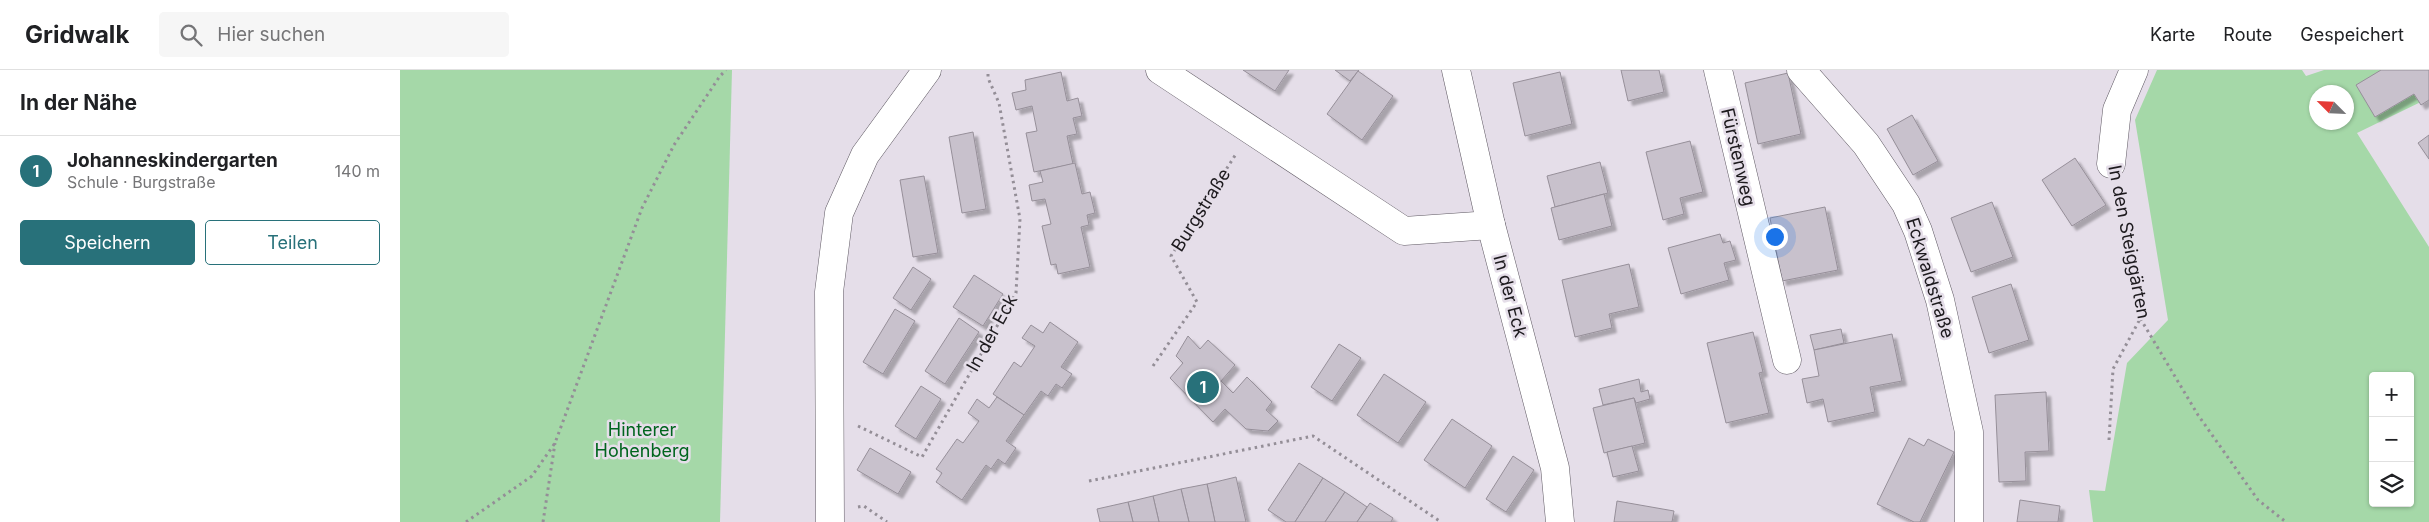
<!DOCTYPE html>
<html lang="de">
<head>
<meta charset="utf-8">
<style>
	:root { --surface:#fff; --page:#f6f6f6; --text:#202124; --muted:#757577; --line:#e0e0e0; --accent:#28717a }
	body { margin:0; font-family:Inter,sans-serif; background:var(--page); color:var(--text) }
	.controls { position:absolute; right:15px; bottom:15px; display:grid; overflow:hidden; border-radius:5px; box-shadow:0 1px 4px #0004 }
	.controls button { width:45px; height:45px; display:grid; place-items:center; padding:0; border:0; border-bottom:1px solid var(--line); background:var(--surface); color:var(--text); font:25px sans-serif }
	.compass { position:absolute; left:1909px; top:15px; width:45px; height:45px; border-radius:50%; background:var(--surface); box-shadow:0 1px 4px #0004; rotate:294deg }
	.you { position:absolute; left:1374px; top:166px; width:18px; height:18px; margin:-12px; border:4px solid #fff; border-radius:50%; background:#1a73e8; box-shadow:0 0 0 8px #1a73e833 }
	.badge { display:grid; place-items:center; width:32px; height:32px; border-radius:50%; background:var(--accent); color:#fff; font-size:16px; font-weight:700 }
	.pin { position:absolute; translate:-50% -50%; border:2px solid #fff; box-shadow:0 1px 5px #0006 }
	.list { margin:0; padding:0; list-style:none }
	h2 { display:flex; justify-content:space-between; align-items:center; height:65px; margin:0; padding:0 20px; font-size:21px }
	h2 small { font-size:16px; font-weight:400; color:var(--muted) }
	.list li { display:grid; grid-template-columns:32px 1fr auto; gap:15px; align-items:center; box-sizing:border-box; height:70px; padding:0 20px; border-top:1px solid var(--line) }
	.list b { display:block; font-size:19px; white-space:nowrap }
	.list p { margin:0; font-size:16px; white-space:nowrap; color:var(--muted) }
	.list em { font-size:16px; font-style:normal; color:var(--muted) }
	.actions { display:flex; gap:10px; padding:15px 20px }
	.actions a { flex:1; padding:11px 0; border:1px solid var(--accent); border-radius:5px; text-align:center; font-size:18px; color:var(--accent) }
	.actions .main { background:var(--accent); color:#fff }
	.icon { flex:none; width:28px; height:28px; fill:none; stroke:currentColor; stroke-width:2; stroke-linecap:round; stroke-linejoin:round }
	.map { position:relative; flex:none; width:2029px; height:452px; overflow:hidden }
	header { display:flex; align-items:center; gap:30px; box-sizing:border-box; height:70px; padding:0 25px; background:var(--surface); border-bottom:1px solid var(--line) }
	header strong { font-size:24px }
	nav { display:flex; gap:28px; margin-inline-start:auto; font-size:18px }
	.search { width:350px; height:45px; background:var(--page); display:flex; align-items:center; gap:12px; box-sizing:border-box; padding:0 18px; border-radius:5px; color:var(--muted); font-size:19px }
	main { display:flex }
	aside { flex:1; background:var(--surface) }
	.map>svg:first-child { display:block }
</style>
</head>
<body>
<header>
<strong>Gridwalk</strong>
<div class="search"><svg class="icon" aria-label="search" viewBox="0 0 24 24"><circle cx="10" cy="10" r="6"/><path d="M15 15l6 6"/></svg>Hier suchen</div>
<nav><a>Karte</a><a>Route</a><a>Gespeichert</a></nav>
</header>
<main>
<aside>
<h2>In der Nähe<small></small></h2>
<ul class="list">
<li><span class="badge">1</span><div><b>Johanneskindergarten</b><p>Schule · Burgstraße</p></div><em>140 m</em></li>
</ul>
<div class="actions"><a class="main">Speichern</a><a>Teilen</a></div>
</aside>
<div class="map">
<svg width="2029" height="452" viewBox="0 0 2029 452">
	<defs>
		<filter id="shadow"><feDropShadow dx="4.5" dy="4.5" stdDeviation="1" flood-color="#0004"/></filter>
	</defs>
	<rect width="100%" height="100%" fill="#e5dee9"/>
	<g fill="#a5d8a8" fill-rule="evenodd">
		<path d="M 0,0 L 332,0 L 320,452 L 0,452 Z"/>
		<path d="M 1757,0 L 1902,0 L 1906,6 L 1924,0 L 2029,0 L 2029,28 L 1957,63 L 2029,177 L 2029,452 L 1693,452 L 1689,420 L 1705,421 L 1727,293 L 1768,250 L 1735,50 ZM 1916,22 L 1946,22 L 1946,52 L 1916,52 ZM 1973,306 L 2010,306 L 2010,433 L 1973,433 Z"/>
	</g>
	<g fill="#c8c1cc" stroke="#968f99" filter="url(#shadow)">
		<path d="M 843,0 L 889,0 L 875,21 Z"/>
		<path d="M 935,0 L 959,0 L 950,11 Z"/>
		<path d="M 1221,0 L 1259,0 L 1264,22 L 1228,31 Z"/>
		<path d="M 1981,0 L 2029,0 L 2029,30 L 2021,35 L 2014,24 L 1975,47 L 1956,15 Z"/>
		<path d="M 958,1 L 993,26 L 962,70 L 927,44 Z"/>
		<path d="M 661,2 L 667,31 L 678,28 L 682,46 L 673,48 L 677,64 L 667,66 L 673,94 L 634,102 L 626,63 L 637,61 L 632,36 L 616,40 L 612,23 L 626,20 L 625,10 Z"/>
		<path d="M 1160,2 L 1172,54 L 1125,66 L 1113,13 Z"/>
		<path d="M 1388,3 L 1401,64 L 1358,74 L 1345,13 Z"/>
		<path d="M 1512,45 L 1538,91 L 1513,105 L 1487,59 Z"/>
		<path d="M 573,62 L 586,139 L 562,143 L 549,67 Z"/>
		<path d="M 2029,65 L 2029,89 L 2018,73 Z"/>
		<path d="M 1290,71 L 1303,122 L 1280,128 L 1284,144 L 1263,150 L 1246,82 Z"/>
		<path d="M 1675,88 L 1706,135 L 1672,156 L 1642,110 Z"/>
		<path d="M 1200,92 L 1208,123 L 1155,137 L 1147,106 Z"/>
		<path d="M 675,93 L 682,124 L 690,122 L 695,143 L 687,145 L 689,155 L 681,157 L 690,197 L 658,204 L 656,194 L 651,195 L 642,156 L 651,154 L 645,129 L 632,131 L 629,115 L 643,112 L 640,101 Z"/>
		<path d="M 524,106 L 538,183 L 513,187 L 500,110 Z"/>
		<path d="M 1204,124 L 1212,156 L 1159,170 L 1151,138 Z"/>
		<path d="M 1592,132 L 1613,187 L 1571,202 L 1551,148 Z"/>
		<path d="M 1425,137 L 1438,200 L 1382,211 L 1370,148 Z"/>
		<path d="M 1320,164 L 1323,173 L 1330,171 L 1336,190 L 1324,193 L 1329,210 L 1281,224 L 1268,178 Z"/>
		<path d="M 1229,194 L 1239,237 L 1209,244 L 1212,258 L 1175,267 L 1162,210 Z"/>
		<path d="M 513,197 L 531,209 L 511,240 L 493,228 Z"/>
		<path d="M 574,205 L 603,224 L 583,256 L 553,237 Z"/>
		<path d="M 1611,214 L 1629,270 L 1589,283 L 1572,227 Z"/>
		<path d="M 495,239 L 515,251 L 483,304 L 463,292 Z"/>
		<path d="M 559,248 L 579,262 L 545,314 L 525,301 Z"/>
		<path d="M 650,252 L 678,272 L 661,297 L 672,304 L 662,318 L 656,314 L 648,326 L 641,321 L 624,345 L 593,324 L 614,292 L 621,297 L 635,276 L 622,268 L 631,255 L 643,263 Z"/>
		<path d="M 1441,259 L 1444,273 L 1414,280 L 1410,265 Z"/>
		<path d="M 1353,262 L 1363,302 L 1359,303 L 1369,343 L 1326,353 L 1307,273 Z"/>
		<path d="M 1492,264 L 1502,311 L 1470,317 L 1475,342 L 1428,352 L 1423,329 L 1407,333 L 1402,309 L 1419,306 L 1414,280 Z"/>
		<path d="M 788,266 L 800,279 L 808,270 L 835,295 L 821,311 L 833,323 L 847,307 L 872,332 L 866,340 L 878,351 L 868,361 L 846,359 L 825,339 L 813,352 L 770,308 L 783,293 L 776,286 Z"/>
		<path d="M 939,274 L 961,288 L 932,331 L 911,317 Z"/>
		<path d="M 984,304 L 1026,332 L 998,373 L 957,345 Z"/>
		<path d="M 1239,309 L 1241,322 L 1248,320 L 1250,329 L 1236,333 L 1234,328 L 1203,335 L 1199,319 Z"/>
		<path d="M 521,316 L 541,329 L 516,369 L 495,356 Z"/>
		<path d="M 1646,322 L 1649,381 L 1625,382 L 1626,411 L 1599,412 L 1595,325 Z"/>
		<path d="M 597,327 L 624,345 L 606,371 L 616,378 L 605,394 L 598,389 L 591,399 L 586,395 L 562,430 L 536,412 L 542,403 L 536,399 L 557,369 L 563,373 L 579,351 L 568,343 L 577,329 L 589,338 Z"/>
		<path d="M 1234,328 L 1245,373 L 1204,383 L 1193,338 Z"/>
		<path d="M 1052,349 L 1092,376 L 1065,418 L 1024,390 Z"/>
		<path d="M 1509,368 L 1524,376 L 1528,369 L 1554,382 L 1520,452 L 1514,452 L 1477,434 Z"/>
		<path d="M 1232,376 L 1239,401 L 1213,407 L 1207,382 Z"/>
		<path d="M 470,378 L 511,402 L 498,424 L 457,400 Z"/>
		<path d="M 1113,386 L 1134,400 L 1106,442 L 1086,429 Z"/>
		<path d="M 899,393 L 923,408 L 895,452 L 886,452 L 868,440 Z"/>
		<path d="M 836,407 L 846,452 L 815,452 L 807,414 Z"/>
		<path d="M 923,408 L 945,422 L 925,452 L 895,452 Z"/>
		<path d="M 807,414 L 815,452 L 789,452 L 781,419 Z"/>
		<path d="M 781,419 L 789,452 L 759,452 L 753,426 Z"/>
		<path d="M 945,422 L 967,437 L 957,452 L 925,452 Z"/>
		<path d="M 753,426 L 759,452 L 733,452 L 728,432 Z"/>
		<path d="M 1620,430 L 1660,436 L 1658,452 L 1617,452 Z"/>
		<path d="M 1217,431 L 1274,441 L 1272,452 L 1214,452 Z"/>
		<path d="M 728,432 L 733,452 L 700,452 L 697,439 Z"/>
		<path d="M 970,433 L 993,448 L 991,452 L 957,452 Z"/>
	</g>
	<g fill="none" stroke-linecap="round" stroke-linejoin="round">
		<g stroke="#5f5963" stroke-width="29">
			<g id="street">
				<path d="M 760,0 L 1004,161 L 1091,155"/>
				<path d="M 1056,0 L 1091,155 L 1155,398 L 1160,452"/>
				<path d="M 1318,0 L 1387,290"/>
				<path d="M 1401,0 L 1466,74 L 1506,134 L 1518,161 L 1540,230 L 1569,362 L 1569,452"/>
				<path d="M 1711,94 L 1717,40 L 1734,0"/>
				<path d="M 430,452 L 429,222 L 439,143 L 465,85 L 527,0"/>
			</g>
		</g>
		<g stroke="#948e97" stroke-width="3" stroke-dasharray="2.5 4" stroke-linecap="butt">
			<path d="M 1716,121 L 1740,248 L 1798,345 L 1858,430 L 1886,452"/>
			<path d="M 753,296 L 797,232 L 771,186 L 836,84"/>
			<path d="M 458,356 L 522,387 L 616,223 L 620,149 L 599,33 L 588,8 L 588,0"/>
			<path d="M 1709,370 L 1713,299 L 1740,249"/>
			<path d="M 689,411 L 913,366 L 1041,452"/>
			<path d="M 458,437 L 464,436 L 487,452"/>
			<path d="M 66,452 L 132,406 L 155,373 L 242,138 L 274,75 L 320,6 L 326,0"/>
			<path d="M 143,452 L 155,373"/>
		</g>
		<use href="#street" stroke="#fff" stroke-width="28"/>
	</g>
	<g text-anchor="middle" stroke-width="5" stroke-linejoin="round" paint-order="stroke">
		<g font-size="18" fill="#1d1a1e" stroke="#e5dee9">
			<text transform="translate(1338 87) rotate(77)" y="6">Fürstenweg</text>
			<text transform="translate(801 140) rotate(-58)" y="6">Burgstraße</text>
			<text transform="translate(1729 172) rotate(79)" y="6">In den Steiggärten</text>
			<text transform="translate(1530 208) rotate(73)" y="6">Eckwaldstraße</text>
			<text transform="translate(1110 226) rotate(75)" y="6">In der Eck</text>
			<text transform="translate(592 263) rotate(-61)" y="6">In der Eck</text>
		</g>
		<g font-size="18" fill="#00651e" stroke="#e5dee9">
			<text x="242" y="366">Hinterer<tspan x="242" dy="21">Hohenberg</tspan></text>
		</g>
	</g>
</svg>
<div class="controls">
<button>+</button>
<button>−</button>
<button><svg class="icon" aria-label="layers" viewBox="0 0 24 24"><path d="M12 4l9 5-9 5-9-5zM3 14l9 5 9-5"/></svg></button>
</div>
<svg class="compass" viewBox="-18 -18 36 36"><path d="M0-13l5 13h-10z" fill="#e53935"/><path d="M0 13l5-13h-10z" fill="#757577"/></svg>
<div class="you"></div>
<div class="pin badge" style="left:803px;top:317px">1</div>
</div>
</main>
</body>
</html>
